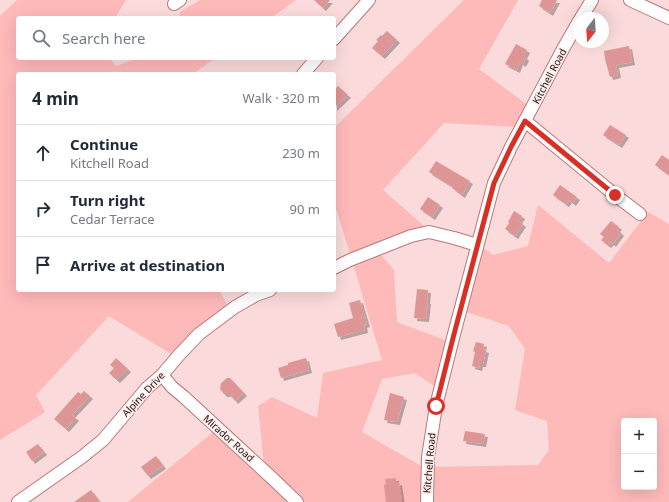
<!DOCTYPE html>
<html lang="en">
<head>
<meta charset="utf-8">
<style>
	:root { --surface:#fff; --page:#f2f2f3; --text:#1f2937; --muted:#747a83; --line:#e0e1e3 }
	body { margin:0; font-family:"Noto Sans",sans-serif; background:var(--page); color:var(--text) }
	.controls { position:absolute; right:12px; bottom:12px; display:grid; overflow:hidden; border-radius:4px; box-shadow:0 4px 16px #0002 }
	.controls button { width:36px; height:36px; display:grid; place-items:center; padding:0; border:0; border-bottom:1px solid var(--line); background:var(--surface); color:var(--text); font:20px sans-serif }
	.compass { position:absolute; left:573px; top:12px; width:36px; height:36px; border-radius:50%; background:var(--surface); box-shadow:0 4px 16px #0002; rotate:197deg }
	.stop { position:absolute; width:12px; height:12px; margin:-9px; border:3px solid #d93025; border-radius:50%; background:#fff }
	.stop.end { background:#d93025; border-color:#fff; box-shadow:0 1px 4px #0008 }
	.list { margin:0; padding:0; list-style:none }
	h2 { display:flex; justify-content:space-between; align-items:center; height:52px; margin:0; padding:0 16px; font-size:17px }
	h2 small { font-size:13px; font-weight:400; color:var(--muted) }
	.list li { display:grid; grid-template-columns:26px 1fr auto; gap:12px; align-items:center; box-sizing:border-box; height:56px; padding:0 16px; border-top:1px solid var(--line) }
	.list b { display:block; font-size:15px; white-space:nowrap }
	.list p { margin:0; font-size:13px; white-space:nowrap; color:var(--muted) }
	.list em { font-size:13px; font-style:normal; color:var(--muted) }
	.icon { flex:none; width:22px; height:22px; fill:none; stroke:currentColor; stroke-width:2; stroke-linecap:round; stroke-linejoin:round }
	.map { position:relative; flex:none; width:669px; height:502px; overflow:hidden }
	.search { position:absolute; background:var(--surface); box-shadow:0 4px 16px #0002; left:16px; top:16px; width:320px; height:44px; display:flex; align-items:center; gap:10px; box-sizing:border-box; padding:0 14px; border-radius:4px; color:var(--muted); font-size:15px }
	.panel { position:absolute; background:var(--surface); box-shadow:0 4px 16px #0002; left:16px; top:72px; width:320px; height:220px; border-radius:4px }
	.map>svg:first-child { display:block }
</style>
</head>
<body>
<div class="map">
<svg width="669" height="502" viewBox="0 0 669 502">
	<defs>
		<filter id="shadow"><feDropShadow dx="3" dy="3" stdDeviation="0" flood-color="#0004"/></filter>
	</defs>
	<rect width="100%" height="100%" fill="#fadada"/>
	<g fill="#feb9b9" fill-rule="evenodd">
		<path d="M 17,0 L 126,0 L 115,18 L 18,18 L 18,58 L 109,58 L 116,66 L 138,58 L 215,58 L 193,74 L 18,74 L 18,290 L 219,290 L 230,310 L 176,357 L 109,316 L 36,395 L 45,412 L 0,440 L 0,16 Z"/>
		<path d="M 200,0 L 296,0 L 271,18 L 179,18 L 180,12 Z"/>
		<path d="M 464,0 L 518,0 L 479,69 L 529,106 L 517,127 L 444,123 L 383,190 L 432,233 L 378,251 L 394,270 L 397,322 L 450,342 L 440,390 L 415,373 L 382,379 L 362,432 L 423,467 L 538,465 L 549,450 L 547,421 L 515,410 L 525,349 L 509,326 L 457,309 L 475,241 L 493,255 L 528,246 L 538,205 L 609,263 L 648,212 L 669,224 L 669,502 L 128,502 L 218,428 L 265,475 L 258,406 L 272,397 L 317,418 L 323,373 L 382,360 L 337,211 L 334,209 L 334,128 ZM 624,421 L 654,421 L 654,487 L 624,487 Z"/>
	</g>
	<g fill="#de9596" filter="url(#shadow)">
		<path d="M 314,0 L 330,0 L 323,8 Z"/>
		<path d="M 542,0 L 557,0 L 550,13 L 539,6 Z"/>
		<path d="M 387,31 L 397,40 L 382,56 L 372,48 L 378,41 L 376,40 L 381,35 L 382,36 Z"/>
		<path d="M 516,44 L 527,50 L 524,56 L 526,58 L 523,64 L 520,62 L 517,70 L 505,64 Z"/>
		<path d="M 629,46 L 632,62 L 616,65 L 618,75 L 610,77 L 605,59 L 604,51 Z"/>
		<path d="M 338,86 L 348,95 L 334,108 L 334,90 Z"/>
		<path d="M 610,125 L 626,135 L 619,145 L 603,135 Z"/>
		<path d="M 662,155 L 669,160 L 669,175 L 655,165 Z"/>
		<path d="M 436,161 L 470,181 L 462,195 L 452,188 L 453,187 L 429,172 Z"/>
		<path d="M 560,185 L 577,197 L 573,203 L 569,200 L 566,204 L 553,195 Z"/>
		<path d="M 428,197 L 440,205 L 432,217 L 420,209 Z"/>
		<path d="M 514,211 L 522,216 L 519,221 L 523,224 L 515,236 L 505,229 L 509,223 L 508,222 Z"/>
		<path d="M 611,221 L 619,227 L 617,229 L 621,233 L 613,244 L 611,242 L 608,245 L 601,240 L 604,237 L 600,234 Z"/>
		<path d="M 417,289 L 428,290 L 427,301 L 428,301 L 426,319 L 414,318 Z"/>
		<path d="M 360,300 L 367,324 L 364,325 L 365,330 L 338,337 L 334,324 L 353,318 L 349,303 Z"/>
		<path d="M 476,342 L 484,344 L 483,349 L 486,350 L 483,364 L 480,364 L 479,368 L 472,366 L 475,352 L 473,351 Z"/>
		<path d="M 116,358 L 128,369 L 117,380 L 109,373 L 114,368 L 110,365 Z"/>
		<path d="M 306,358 L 309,370 L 281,378 L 278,368 L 288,365 L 288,363 Z"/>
		<path d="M 227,378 L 230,378 L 244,393 L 235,401 L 230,394 L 224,394 L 220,389 L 221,383 Z"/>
		<path d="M 84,391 L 90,396 L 72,415 L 76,418 L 66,429 L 54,419 L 78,392 L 81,394 Z"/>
		<path d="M 390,393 L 404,397 L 397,422 L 384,420 Z"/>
		<path d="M 465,431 L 485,434 L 483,444 L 463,441 Z"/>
		<path d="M 38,444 L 44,452 L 32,461 L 26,452 Z"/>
		<path d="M 156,456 L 163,466 L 148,476 L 141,467 Z"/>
		<path d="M 396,478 L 396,483 L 399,482 L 402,502 L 386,502 L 384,485 L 386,484 L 385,479 Z"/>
		<path d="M 91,490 L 100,502 L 74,502 Z"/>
	</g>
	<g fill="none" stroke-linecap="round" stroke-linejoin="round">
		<g stroke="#bc7678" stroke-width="14">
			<g id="minor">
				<path d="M 630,0 L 669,18"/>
				<path d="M 174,4 L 180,0"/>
				<path d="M 581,18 L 592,0"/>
				<path d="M 334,39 L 369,0"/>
				<path d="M 303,74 L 317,58"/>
				<path d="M 525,121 L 615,195 L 640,214"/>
				<path d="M 334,268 L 350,260 L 411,236 L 429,232 L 454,238 L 477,245"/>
				<path d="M 162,375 L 172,387 L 184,397 L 273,479 L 297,502"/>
				<path d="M 18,502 L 82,457 L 103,440 L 147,388 L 162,375 L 179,355 L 199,334 L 235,307 L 256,295 L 270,290"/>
				<path d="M 427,502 L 428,457 L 436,406 L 453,338 L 494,183 L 511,147 L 563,49 L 579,21"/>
			</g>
		</g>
		<use href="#minor" stroke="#fff" stroke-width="12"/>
	</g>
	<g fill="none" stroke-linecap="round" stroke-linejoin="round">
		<path stroke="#d93025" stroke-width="5" d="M 436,406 L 453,338 L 494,183 L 511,147 L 525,121 L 615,195"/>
	</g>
	<g text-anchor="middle" stroke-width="3" stroke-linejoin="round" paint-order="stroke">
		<g font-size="10" fill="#2c1213" stroke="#fceceb">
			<text transform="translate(549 76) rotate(-62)" y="4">Kitchell Road</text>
			<text transform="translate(143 394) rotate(-47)" y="4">Alpine Drive</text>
			<text transform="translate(229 438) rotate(42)" y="4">Mirador Road</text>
			<text transform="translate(429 463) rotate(-85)" y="4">Kitchell Road</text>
		</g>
	</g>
</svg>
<div class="controls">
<button>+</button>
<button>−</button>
</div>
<svg class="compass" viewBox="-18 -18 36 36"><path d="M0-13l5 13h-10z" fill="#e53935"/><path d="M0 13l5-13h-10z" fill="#747a83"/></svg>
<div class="stop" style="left:436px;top:406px"></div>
<div class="stop end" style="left:615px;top:195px"></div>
<div class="search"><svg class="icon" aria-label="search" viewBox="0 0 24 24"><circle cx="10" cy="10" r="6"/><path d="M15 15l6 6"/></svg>Search here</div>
<section class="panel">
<h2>4 min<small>Walk · 320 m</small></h2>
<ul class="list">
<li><svg class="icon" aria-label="ahead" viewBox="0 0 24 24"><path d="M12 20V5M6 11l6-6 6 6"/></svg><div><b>Continue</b><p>Kitchell Road</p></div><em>230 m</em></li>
<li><svg class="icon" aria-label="right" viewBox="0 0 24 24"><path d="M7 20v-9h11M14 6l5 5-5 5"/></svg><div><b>Turn right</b><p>Cedar Terrace</p></div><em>90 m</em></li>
<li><svg class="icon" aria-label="arrive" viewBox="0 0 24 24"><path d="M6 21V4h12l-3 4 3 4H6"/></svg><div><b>Arrive at destination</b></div></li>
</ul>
</section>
</div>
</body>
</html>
